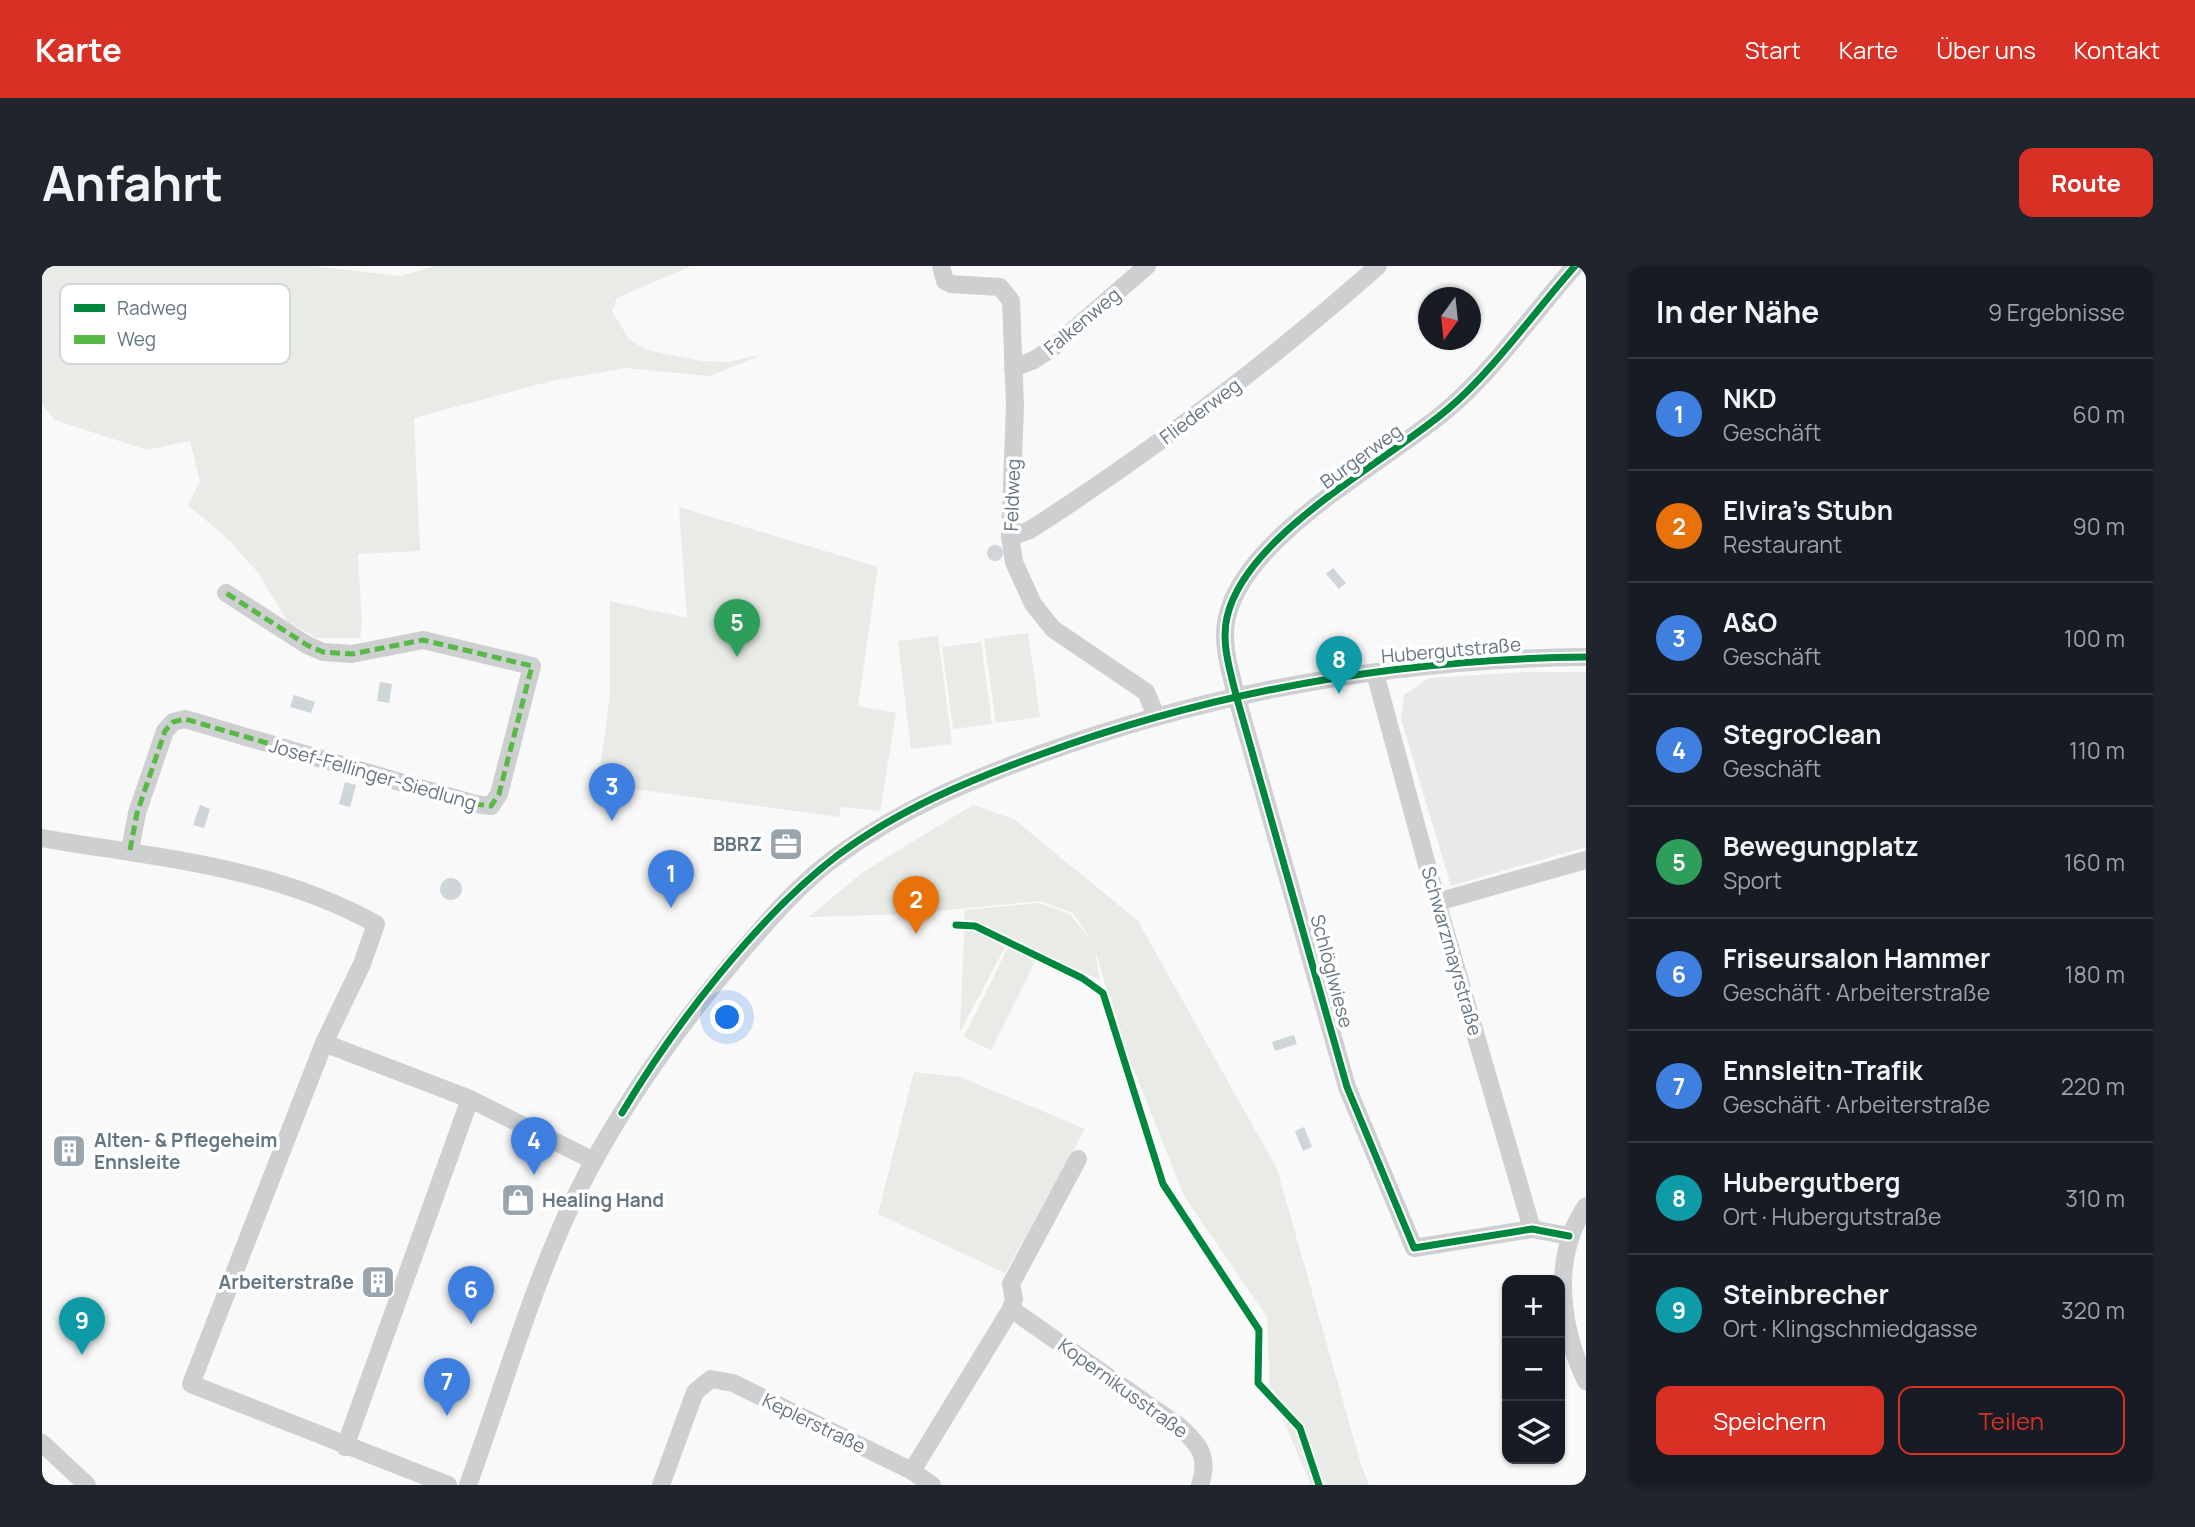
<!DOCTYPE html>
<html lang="de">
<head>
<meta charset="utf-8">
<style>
	:root { --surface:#171b24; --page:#20242c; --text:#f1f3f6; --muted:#9ea1a6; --line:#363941; --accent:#d93025 }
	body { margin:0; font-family:Manrope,sans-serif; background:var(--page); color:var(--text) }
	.controls { position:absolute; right:21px; bottom:21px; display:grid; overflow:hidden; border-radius:14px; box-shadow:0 2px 5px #0004 }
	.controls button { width:63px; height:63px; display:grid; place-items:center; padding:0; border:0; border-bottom:2px solid var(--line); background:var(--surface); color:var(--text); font:35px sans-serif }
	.compass { position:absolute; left:1376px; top:21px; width:63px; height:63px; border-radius:50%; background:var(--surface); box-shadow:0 2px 5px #0004; rotate:195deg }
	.you { position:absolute; left:686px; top:752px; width:24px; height:24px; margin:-18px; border:5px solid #fff; border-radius:50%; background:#1a73e8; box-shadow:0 0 0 10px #1a73e833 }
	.badge { display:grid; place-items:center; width:46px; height:46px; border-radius:50%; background:var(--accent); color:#fff; font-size:23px; font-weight:700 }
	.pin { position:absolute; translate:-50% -58px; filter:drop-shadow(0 2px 4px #0008) }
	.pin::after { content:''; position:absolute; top:37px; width:24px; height:21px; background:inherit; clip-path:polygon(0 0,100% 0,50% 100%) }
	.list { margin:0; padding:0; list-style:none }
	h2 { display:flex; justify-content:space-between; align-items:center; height:91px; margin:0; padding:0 28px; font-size:30px }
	h2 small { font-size:23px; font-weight:400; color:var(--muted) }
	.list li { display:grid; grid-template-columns:46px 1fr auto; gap:21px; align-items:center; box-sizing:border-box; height:112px; padding:0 28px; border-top:2px solid var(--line) }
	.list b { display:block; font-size:26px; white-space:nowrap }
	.list p { margin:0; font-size:23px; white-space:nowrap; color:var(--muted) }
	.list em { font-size:23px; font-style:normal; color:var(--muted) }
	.actions { display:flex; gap:14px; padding:21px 28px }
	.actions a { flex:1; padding:16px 0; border:2px solid var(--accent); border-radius:14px; text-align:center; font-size:24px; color:var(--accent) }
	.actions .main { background:var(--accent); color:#fff }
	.icon { flex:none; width:38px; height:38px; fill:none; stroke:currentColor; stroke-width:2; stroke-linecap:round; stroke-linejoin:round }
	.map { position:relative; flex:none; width:1544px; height:1219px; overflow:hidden; border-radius:14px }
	header { display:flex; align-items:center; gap:42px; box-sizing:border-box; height:98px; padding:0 35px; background:var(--accent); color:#fff }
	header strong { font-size:33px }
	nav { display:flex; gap:38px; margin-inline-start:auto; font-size:24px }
	.intro { display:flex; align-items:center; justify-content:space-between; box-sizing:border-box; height:168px; padding:0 42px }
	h1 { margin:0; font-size:49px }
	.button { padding:18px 32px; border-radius:14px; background:var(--accent); color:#fff; font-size:24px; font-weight:700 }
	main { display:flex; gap:42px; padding:0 42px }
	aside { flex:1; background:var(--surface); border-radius:14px; box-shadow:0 2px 5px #0004 }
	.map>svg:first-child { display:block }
</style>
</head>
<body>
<header>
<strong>Karte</strong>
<nav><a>Start</a><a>Karte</a><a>Über uns</a><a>Kontakt</a></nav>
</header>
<div class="intro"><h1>Anfahrt</h1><a class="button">Route</a></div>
<main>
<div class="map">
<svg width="1544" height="1219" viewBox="0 0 1544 1219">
	<rect width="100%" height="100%" fill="#f9f9f9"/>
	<path fill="#e8e9e9" d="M 1484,406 L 1544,406 L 1544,581 L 1409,620 L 1359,453 L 1362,429 L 1387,412 Z"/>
	<g fill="#e8ebe6">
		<path d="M 0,0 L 271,0 L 358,10 L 393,0 L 649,0 L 575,32 L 570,45 L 587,73 L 604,84 L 659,95 L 686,96 L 719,89 L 668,110 L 583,102 L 509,115 L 372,152 L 378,285 L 316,288 L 320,360 L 318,372 L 275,372 L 245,355 L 217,308 L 188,275 L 146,239 L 158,215 L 148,175 L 105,184 L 13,154 L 0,138 Z"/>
		<path d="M 637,241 L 836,301 L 816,440 L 854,447 L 838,545 L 799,541 L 797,551 L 556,518 L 568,429 L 568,335 L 645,352 Z"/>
		<path d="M 986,367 L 998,451 L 954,457 L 942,373 Z"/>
		<path d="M 896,370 L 910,478 L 869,483 L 856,375 Z"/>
		<path d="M 939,376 L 950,458 L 911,463 L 900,381 Z"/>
		<path d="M 931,539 L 972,553 L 1096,655 L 1235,903 L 1318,1195 L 1327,1219 L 1269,1219 L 1228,1123 L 1225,1051 L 1142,930 L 1076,764 L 1052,679 L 1058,714 L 968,672 L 918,766 L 923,644 L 997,637 L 1028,648 L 1051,677 L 1031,647 L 998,635 L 865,648 L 767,651 L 821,606 Z"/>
		<path d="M 966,681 L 994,694 L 949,784 L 922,771 Z"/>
		<path d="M 872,806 L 919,811 L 1043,863 L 963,1007 L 836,948 Z"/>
	</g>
	<g fill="#ced6d9">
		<circle cx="953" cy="287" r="8"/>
		<path d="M 1291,302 L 1304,317 L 1297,323 L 1284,308 Z"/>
		<path d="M 338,416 L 350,418 L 347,437 L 335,435 Z"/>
		<path d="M 252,429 L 273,436 L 269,447 L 248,441 Z"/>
		<path d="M 303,516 L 314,519 L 308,541 L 297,538 Z"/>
		<path d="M 158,539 L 168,543 L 162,562 L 151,559 Z"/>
		<circle cx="409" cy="623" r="11"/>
		<path d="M 1252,769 L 1255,778 L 1233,785 L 1230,776 Z"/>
		<path d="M 1262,861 L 1270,881 L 1261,885 L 1253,865 Z"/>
	</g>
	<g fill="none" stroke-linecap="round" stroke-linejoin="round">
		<g stroke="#cecfd0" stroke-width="18">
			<path d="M 899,0 L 903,15 L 909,18 L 958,21 L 969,35 L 973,140 L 968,271 L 972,296 L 991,338 L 1011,363 L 1104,426 L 1114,450"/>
			<path d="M 971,102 L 992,94 L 1009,83 L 1105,0"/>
			<path d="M 968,271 L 988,264 C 1111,185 1227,96 1336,0"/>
			<path d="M 1333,407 L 1395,636 L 1490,963"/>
			<path d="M 0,572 C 115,592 230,600 334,658 L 320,698 L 282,777 L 149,1118 L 406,1219"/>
			<path d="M 88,584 L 95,547 L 123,465 L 131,456 L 143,453 L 433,538 L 449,540 L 457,528 L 490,400 L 381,374 L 310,388 L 281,386 L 265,379 L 184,327"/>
			<path d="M 1395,636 L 1544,594"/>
			<path d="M 282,777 L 428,833 L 552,895"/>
			<path d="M 1544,940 C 1509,991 1518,1061 1544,1115"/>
			<path d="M 1527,970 L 1490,963 L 1372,982 L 1305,821 L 1194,429 C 1188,404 1179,377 1185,351 C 1204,268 1343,197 1406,143 C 1450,106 1494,44 1533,0"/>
			<path d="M 969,1043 L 1138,1161 C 1159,1181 1167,1191 1158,1219"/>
			<path d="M 0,1177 L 45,1219"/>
			<path d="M 303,1181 L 428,833"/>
			<path d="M 870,1205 L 969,1043 L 972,1033 L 969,1018 L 1036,893"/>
			<path d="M 426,1219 C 462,1121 490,1018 536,925 C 580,837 637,759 700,685 C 730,650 760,615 798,588 C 858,544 926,515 996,489 C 1171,425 1357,393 1544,391"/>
			<path d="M 619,1219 L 653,1126 L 669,1113 L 691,1117 L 870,1205 L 890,1219"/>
		</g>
		<path stroke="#58b947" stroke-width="5" stroke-dasharray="10 5" stroke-linecap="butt" d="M 88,584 L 95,547 L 123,465 L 131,456 L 143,453 L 433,538 L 449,540 L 457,528 L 490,400 L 381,374 L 310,388 L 281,386 L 265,379 L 184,327"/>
		<g stroke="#fff" stroke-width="11">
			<g id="cycleway">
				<path d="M 914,659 L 933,660 L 1040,712 L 1061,727 L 1121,918 L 1217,1064 L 1216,1117 L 1258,1162 L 1277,1219"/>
				<path d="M 580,847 C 631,761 716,650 796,589 C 856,544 927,514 997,489 C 1172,425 1358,393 1544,391"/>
				<path d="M 1527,970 L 1490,963 L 1372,982 L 1305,821 L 1194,429 C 1188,404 1179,377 1185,351 C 1204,268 1343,197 1406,143 C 1450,106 1494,44 1533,0"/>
			</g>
		</g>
		<use href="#cycleway" stroke="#00873e" stroke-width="7"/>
	</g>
	<defs>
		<g id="office-square" transform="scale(1.75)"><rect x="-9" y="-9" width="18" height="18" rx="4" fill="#99a4ac" stroke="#fff"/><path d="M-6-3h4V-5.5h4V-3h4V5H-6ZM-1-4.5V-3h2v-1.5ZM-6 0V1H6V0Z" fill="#fff"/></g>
		<g id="building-square" transform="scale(1.75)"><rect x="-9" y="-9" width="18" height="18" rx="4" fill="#99a4ac" stroke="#fff"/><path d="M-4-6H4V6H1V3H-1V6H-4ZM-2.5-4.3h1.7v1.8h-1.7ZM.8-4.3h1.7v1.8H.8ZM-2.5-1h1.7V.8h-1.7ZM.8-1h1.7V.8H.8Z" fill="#fff"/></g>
		<g id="shop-square" transform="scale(1.75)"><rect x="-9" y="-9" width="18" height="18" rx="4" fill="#99a4ac" stroke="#fff"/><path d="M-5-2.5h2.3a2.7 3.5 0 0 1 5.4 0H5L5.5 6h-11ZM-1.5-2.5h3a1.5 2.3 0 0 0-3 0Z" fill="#fff"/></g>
	</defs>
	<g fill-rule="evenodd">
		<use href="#office-square" x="744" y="578"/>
		<use href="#building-square" x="27" y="885"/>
		<use href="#shop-square" x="476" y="934"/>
		<use href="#building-square" x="336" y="1016"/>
	</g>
	<g text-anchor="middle" stroke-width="7" stroke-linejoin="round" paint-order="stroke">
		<g font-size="19" fill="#657683" stroke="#fff">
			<text transform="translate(1040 55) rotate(-40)" y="7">Falkenweg</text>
			<text transform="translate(1158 145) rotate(-37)" y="7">Fliederweg</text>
			<text transform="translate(1319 190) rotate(-36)" y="7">Burgerweg</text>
			<text transform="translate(970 229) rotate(-88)" y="7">Feldweg</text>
			<text transform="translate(1409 384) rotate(-5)" y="7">Hubergutstraße</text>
			<text transform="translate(331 508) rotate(16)" y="7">Josef-Fellinger-Siedlung</text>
			<text transform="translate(1410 685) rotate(74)" y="7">Schwarzmayrstraße</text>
			<text transform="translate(1290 705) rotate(75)" y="7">Schlöglwiese</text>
			<text transform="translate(1081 1122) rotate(36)" y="7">Kopernikusstraße</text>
			<text transform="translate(772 1157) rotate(26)" y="7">Keplerstraße</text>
		</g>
		<g font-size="19" font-weight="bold" fill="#657683" stroke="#fff" text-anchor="end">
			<text x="720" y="585">BBRZ</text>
			<text x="52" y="881" text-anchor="start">Alten- &amp; Pflegeheim<tspan x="52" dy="22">Ennsleite</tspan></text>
			<text x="500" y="941" text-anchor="start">Healing Hand</text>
			<text x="312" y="1023">Arbeiterstraße</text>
		</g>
	</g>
	<rect x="18" y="18" width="230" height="80" rx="10" fill="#fff" stroke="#d1d6da" stroke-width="2"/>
	<rect x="32" y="38" width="31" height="8" fill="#00873e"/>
	<rect x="32" y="69" width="31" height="9" fill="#58b947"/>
	<g font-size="19" fill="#657683">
		<text x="75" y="49">Radweg</text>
		<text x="75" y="80">Weg</text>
	</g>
</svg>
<div class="controls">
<button>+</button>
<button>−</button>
<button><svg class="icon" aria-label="layers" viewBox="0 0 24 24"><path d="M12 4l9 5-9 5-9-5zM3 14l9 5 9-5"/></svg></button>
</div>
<svg class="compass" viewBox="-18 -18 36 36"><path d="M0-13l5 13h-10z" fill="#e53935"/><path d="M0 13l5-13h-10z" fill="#9ea1a6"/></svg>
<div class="you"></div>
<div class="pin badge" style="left:629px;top:642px;background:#3f7fe0">1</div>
<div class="pin badge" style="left:874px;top:668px;background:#e8710a">2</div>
<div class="pin badge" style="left:570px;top:555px;background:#3f7fe0">3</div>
<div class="pin badge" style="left:492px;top:909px;background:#3f7fe0">4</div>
<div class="pin badge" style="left:695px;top:391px;background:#2e9e5b">5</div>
<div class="pin badge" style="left:429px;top:1058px;background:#3f7fe0">6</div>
<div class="pin badge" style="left:405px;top:1150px;background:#3f7fe0">7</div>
<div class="pin badge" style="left:1297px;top:428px;background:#0f9aa8">8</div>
<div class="pin badge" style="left:40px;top:1089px;background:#0f9aa8">9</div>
</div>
<aside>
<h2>In der Nähe<small>9 Ergebnisse</small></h2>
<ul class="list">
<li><span class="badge" style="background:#3f7fe0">1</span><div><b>NKD</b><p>Geschäft</p></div><em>60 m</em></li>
<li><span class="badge" style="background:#e8710a">2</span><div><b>Elvira's Stubn</b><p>Restaurant</p></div><em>90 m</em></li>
<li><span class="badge" style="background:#3f7fe0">3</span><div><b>A&amp;O</b><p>Geschäft</p></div><em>100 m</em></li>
<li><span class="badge" style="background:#3f7fe0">4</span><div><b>StegroClean</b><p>Geschäft</p></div><em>110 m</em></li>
<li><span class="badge" style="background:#2e9e5b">5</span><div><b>Bewegungplatz</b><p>Sport</p></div><em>160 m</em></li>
<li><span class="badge" style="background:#3f7fe0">6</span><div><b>Friseursalon Hammer</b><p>Geschäft · Arbeiterstraße</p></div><em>180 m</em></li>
<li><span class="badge" style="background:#3f7fe0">7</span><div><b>Ennsleitn-Trafik</b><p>Geschäft · Arbeiterstraße</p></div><em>220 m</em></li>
<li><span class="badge" style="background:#0f9aa8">8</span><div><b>Hubergutberg</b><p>Ort · Hubergutstraße</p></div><em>310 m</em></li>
<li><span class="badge" style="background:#0f9aa8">9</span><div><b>Steinbrecher</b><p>Ort · Klingschmiedgasse</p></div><em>320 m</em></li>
</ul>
<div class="actions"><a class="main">Speichern</a><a>Teilen</a></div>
</aside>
</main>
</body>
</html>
